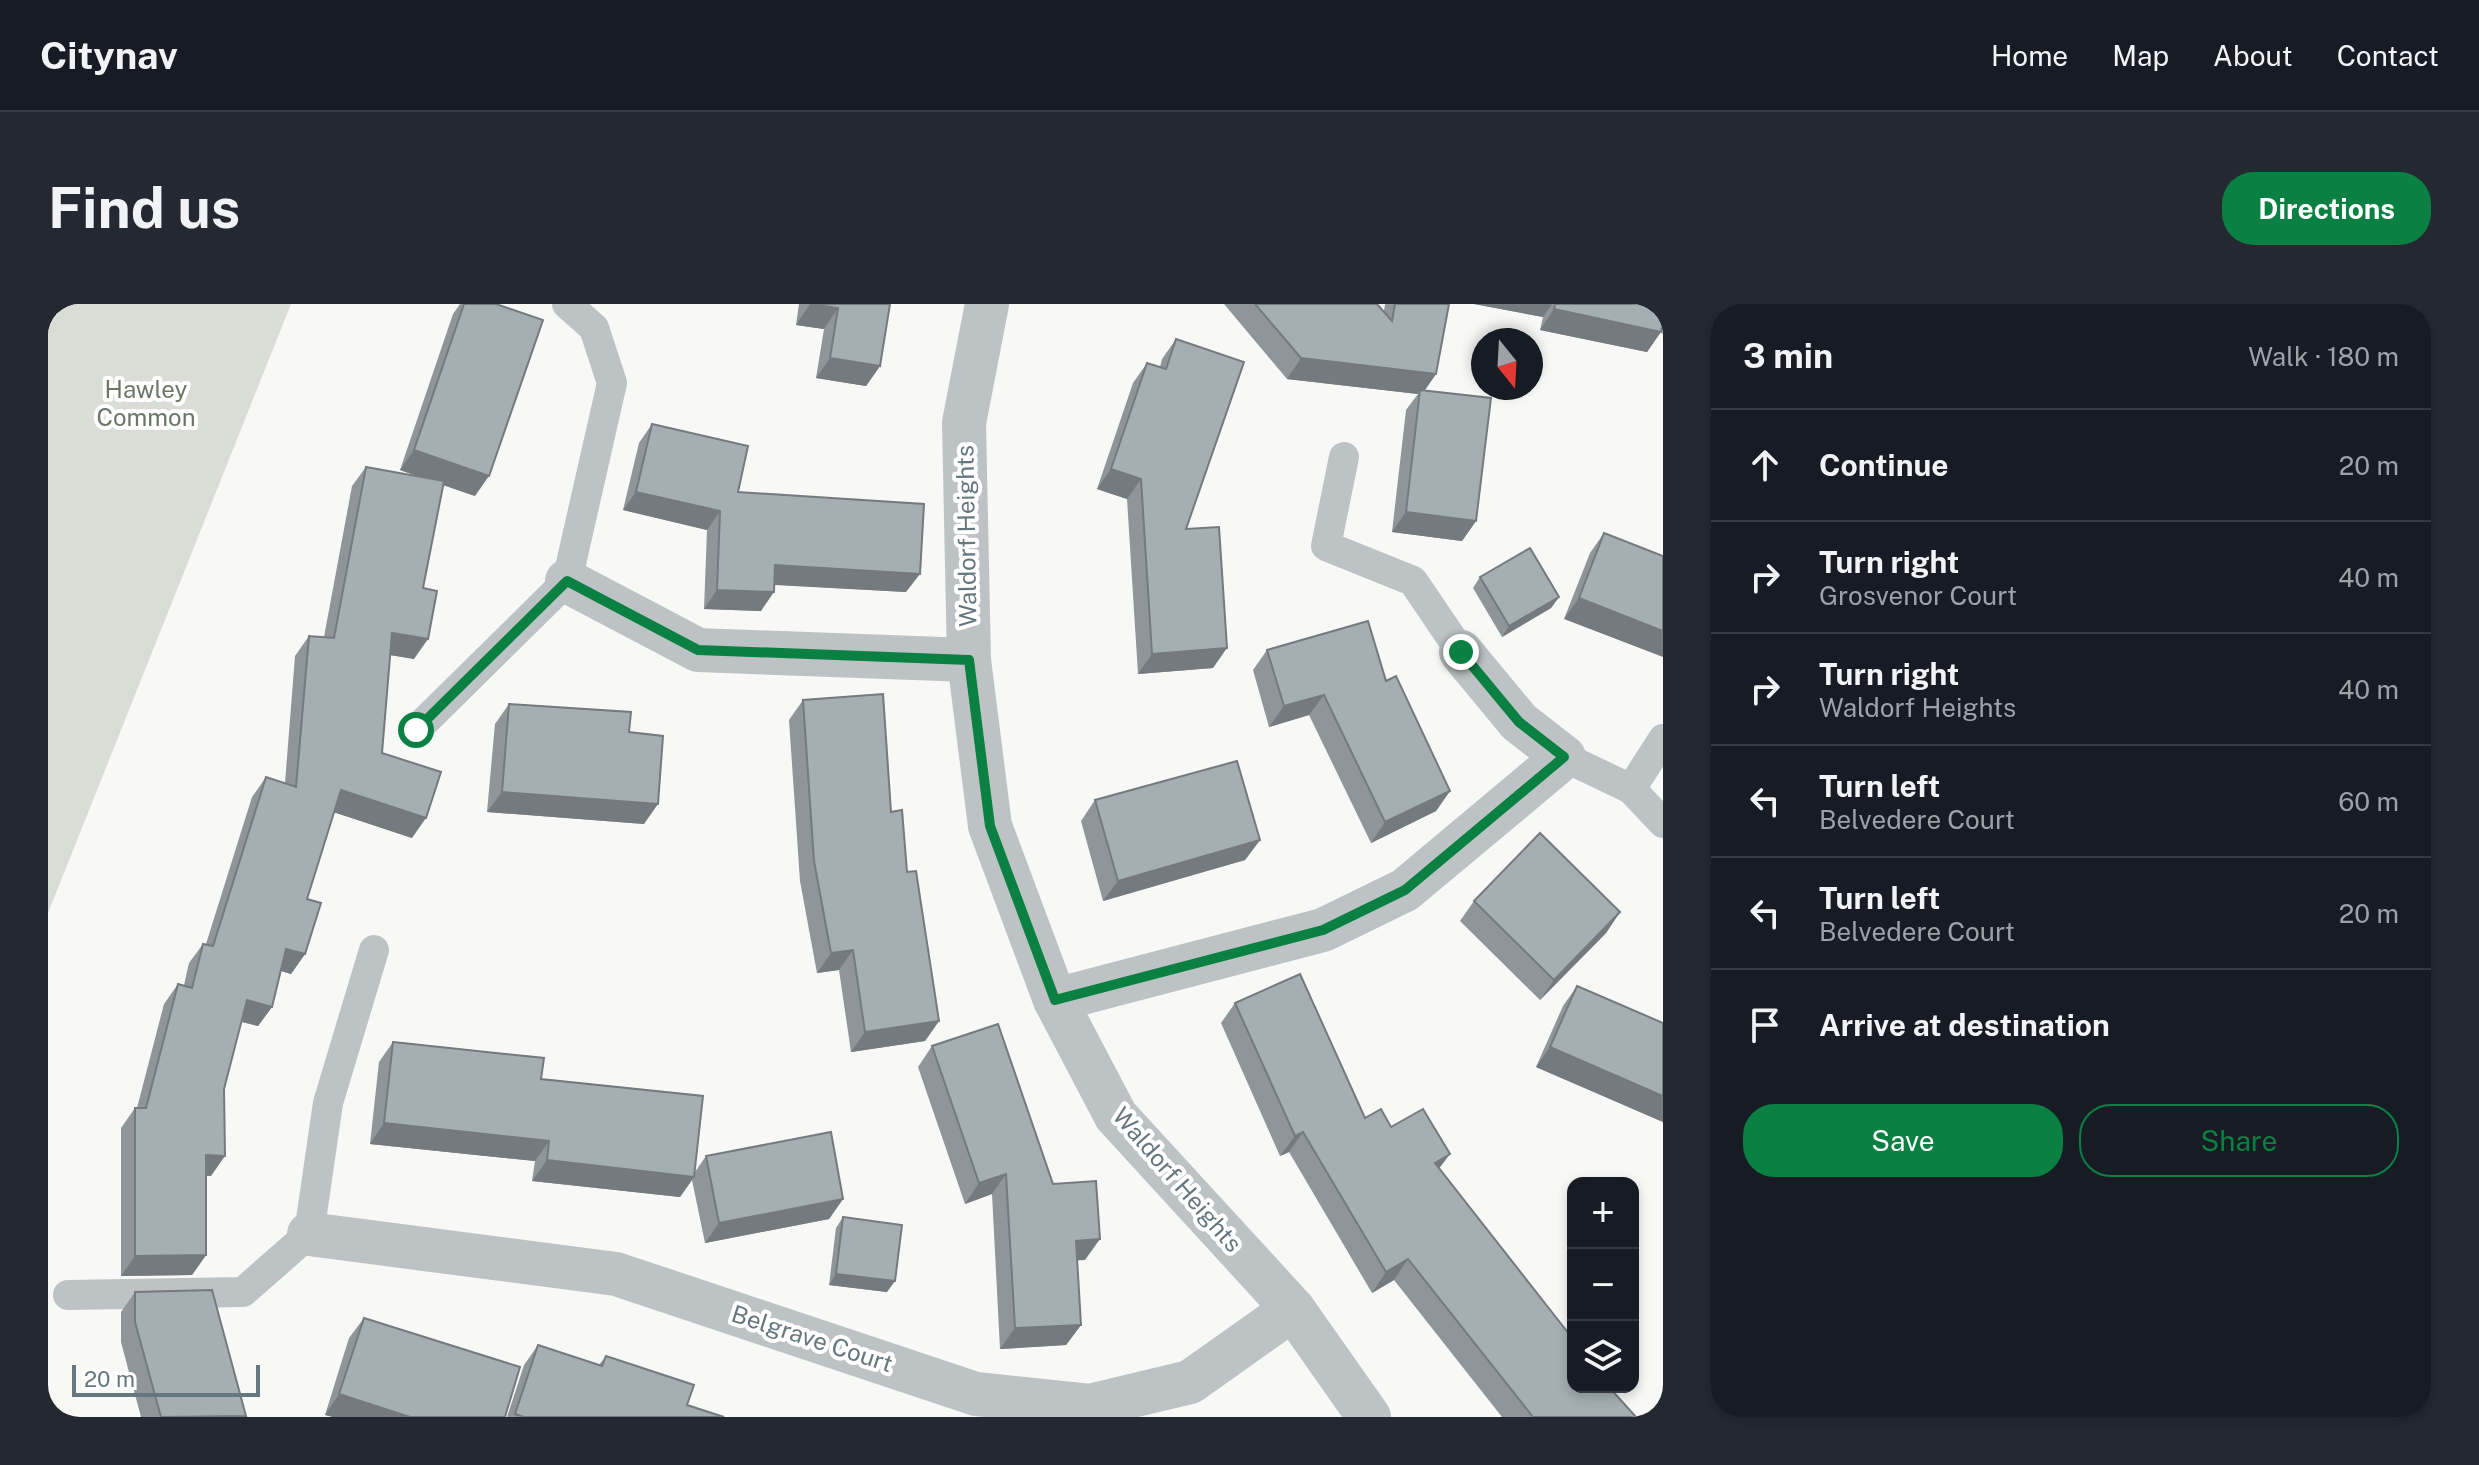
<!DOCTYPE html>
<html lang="en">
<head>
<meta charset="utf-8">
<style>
	:root { --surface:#171b24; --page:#242831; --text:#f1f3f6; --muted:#9ea1a6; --line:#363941; --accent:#0b8043 }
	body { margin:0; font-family:"Public Sans",sans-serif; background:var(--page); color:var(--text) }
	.controls { position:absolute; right:24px; bottom:24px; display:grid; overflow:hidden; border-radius:16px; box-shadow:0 4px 12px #0003 }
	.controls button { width:72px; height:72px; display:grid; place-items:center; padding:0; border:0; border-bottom:2px solid var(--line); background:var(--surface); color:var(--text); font:40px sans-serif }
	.compass { position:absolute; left:1423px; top:24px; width:72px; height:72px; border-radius:50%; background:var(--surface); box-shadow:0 4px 12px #0003; rotate:162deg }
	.scale { position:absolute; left:24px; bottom:20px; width:188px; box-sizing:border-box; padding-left:8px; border:4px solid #66777f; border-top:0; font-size:22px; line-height:28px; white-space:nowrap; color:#66777f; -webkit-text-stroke:6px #fff; paint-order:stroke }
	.stop { position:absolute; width:24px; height:24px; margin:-18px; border:6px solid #0b8043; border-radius:50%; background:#fff }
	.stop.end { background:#0b8043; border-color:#fff; box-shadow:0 2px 8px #0008 }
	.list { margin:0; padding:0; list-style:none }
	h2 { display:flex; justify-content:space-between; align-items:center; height:104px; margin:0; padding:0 32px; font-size:34px }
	h2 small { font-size:26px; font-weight:400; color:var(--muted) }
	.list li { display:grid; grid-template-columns:52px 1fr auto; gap:24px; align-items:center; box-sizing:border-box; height:112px; padding:0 32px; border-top:2px solid var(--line) }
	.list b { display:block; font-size:30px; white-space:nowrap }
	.list p { margin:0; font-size:26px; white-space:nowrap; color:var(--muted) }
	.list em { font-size:26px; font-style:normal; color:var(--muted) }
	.actions { display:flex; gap:16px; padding:24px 32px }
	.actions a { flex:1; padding:18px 0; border:2px solid var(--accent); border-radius:32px; text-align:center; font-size:28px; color:var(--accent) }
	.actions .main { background:var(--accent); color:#fff }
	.icon { flex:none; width:44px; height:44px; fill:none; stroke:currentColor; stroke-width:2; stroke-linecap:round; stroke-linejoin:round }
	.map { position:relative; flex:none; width:1615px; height:1113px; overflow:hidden; border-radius:32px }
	header { display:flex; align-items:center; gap:48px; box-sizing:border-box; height:112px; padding:0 40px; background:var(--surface); border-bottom:2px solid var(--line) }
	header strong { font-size:38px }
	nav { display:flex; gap:44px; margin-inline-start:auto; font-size:28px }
	.intro { display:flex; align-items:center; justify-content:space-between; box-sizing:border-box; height:192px; padding:0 48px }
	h1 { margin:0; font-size:56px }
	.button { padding:20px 36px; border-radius:32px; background:var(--accent); color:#fff; font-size:28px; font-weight:700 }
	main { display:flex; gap:48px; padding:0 48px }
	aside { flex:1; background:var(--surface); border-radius:32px; box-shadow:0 4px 12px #0003 }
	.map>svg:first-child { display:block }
</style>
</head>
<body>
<header>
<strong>Citynav</strong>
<nav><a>Home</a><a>Map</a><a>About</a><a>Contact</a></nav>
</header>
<div class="intro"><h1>Find us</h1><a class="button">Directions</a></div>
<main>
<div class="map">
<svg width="1615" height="1113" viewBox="0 0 1615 1113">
	<rect width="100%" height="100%" fill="#f8f8f6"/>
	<path fill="#d9ddd5" d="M 0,0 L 243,0 L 0,609 Z"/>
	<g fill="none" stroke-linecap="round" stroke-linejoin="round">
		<g stroke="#bdc3c5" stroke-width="30">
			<path d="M 1296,153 L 1278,242 L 1365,277 L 1413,348"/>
			<path d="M 368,426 L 519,277 L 564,79 L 546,24 L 519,0"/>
			<path d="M 1516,453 L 1583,485 L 1615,435"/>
			<path d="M 1583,485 L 1615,519"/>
			<path d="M 20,991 L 195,988 L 261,930 L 280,799 L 326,646"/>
		</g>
		<g stroke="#bdc3c5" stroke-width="44">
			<path d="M 939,0 L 916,119 L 921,356 L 942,522 L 1007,696 L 1068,812 L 1245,1005 L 1321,1113"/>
			<path d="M 519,277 L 650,346 L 921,356"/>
			<path d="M 1007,696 L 1275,626 L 1357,586 L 1516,453 L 1471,418 L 1413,348"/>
			<path d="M 261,930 L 568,970 L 928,1090 L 1042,1102 L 1142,1078 L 1245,1005"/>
		</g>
	</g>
	<g fill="#8e969a">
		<path d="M 412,0 L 448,0 L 427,192 L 395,181 L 375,284 L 366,355 L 342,351 L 334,449 L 364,534 L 286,508 L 259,595 L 257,650 L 243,670 L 233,667 L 224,703 L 210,722 L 193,718 L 176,785 L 163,872 L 158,872 L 158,951 L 144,971 L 73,972 L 73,824 L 87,804 L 89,804 L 116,700 L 130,680 L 136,681 L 141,659 L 155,640 L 158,640 L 204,493 L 218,473 L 237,479 L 247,352 L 261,332 L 276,333 L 304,182 L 318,163 L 369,172 L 352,166 L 405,10 Z"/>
		<path d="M 751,0 L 842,0 L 832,62 L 818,82 L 768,74 L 776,25 L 748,21 Z"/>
		<path d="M 1176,0 L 1329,0 L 1336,7 L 1337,0 L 1401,0 L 1388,70 L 1377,86 L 1428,217 L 1414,237 L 1344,228 L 1358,106 L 1370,90 L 1239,75 Z"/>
		<path d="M 1426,0 L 1615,0 L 1615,27 L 1613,27 L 1599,48 L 1492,26 L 1495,13 Z"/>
		<path d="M 1128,35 L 1138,225 L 1165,364 L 1090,370 L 1079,195 L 1049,185 L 1085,79 L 1099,59 L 1112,63 L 1114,55 Z"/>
		<path d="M 604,120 L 690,188 L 858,288 L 726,281 L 713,307 L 656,305 L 659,226 L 575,206 L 591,139 Z"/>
		<path d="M 1556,229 L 1615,252 L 1516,315 L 1542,249 Z"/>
		<path d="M 1432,273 L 1511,293 L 1503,304 L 1454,333 L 1425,284 Z"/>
		<path d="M 1219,346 L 1338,377 L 1402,487 L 1388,507 L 1323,539 L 1261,411 L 1221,423 L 1205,366 Z"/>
		<path d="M 755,396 L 843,508 L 859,568 L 891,717 L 877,737 L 803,748 L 791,666 L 769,669 L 752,577 L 741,416 Z"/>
		<path d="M 461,400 L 581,428 L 596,520 L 439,508 L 447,420 Z"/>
		<path d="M 1047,496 L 1212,536 L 1197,556 L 1055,597 L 1033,517 Z"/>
		<path d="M 1426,597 L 1572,608 L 1558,629 L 1492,696 L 1412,617 Z"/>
		<path d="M 1529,682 L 1615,719 L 1615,818 L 1488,763 L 1515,702 Z"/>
		<path d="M 1187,699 L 1317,814 L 1343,823 L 1391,865 L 1525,1083 L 1588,1113 L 1454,1113 L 1346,976 L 1324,989 L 1241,848 L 1232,852 L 1173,719 Z"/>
		<path d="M 345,738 L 493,775 L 647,868 L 658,852 L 795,895 L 781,915 L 657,939 L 644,876 L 632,893 L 484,877 L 487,857 L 322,840 L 331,758 Z"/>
		<path d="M 884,742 L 1005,880 L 1037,956 L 1029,956 L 1033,1021 L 1018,1041 L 952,1045 L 944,890 L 917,900 L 870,763 Z"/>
		<path d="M 795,913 L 839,988 L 781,981 L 788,924 Z"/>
		<path d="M 87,988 L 198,1112 L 197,1113 L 93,1113 L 73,1038 L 73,1008 Z"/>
		<path d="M 316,1014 L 457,1113 L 277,1111 L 301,1034 Z"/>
		<path d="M 490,1041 L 551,1061 L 558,1052 L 639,1101 L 676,1113 L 459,1113 L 476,1061 Z"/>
	</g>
	<g fill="#747a7d">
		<path d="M 762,0 L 790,4 L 776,25 L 748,21 Z"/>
		<path d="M 1426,0 L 1504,0 L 1495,13 Z"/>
		<path d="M 1506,5 L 1613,28 L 1599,48 L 1492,26 Z"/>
		<path d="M 782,54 L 832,62 L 818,82 L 768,74 Z"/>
		<path d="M 1253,54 L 1388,70 L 1374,90 L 1372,86 L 1370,90 L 1239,75 Z"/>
		<path d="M 366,146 L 441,172 L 427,192 L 352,166 Z"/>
		<path d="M 1063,165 L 1093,175 L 1079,195 L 1049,185 Z"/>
		<path d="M 588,188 L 672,207 L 659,226 L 575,206 Z"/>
		<path d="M 1358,208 L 1428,217 L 1414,237 L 1344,228 Z"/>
		<path d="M 727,261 L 872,270 L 858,288 L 714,280 Z"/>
		<path d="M 669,286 L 726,288 L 713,307 L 656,305 Z"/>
		<path d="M 1511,293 L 1503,304 L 1454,333 L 1461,322 Z"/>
		<path d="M 1531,294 L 1615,327 L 1615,353 L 1516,315 Z"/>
		<path d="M 344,329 L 380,335 L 366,355 L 330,349 Z"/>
		<path d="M 1179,344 L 1165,364 L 1090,370 L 1104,350 Z"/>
		<path d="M 1276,391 L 1261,411 L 1221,423 L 1236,402 Z"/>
		<path d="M 293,486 L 378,514 L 364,534 L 279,506 Z"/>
		<path d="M 1402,487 L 1388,507 L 1323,539 L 1337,518 Z"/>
		<path d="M 454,488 L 610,500 L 596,520 L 439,508 Z"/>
		<path d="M 1212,536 L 1197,556 L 1055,597 L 1070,577 Z"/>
		<path d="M 1572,608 L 1558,629 L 1492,696 L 1506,676 Z"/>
		<path d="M 238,645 L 257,650 L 243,670 L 224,664 Z"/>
		<path d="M 805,646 L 791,666 L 769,669 L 783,649 Z"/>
		<path d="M 199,696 L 224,703 L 210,722 L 185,715 Z"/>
		<path d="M 891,717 L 877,737 L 803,748 L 817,728 Z"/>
		<path d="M 1502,743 L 1615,792 L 1615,818 L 1488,763 Z"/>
		<path d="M 336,819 L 501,837 L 487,857 L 322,840 Z"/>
		<path d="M 1255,828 L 1241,848 L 1232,852 L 1247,832 Z"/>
		<path d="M 1402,850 L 1387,870 L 1387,859 Z"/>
		<path d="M 158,851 L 177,852 L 163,872 L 144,871 Z"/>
		<path d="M 499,856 L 646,873 L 632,893 L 484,877 Z"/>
		<path d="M 958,870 L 944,890 L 917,900 L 931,879 Z"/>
		<path d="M 795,895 L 781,915 L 657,939 L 671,919 Z"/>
		<path d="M 1052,935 L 1037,956 L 1014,957 L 1028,937 Z"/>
		<path d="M 158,951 L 144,971 L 73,972 L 87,952 Z"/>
		<path d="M 1360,955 L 1346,976 L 1324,989 L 1338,968 Z"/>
		<path d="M 788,970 L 847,977 L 839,988 L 781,981 Z"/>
		<path d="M 1033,1021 L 1018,1041 L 952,1045 L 967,1024 Z"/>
		<path d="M 291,1090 L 362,1113 L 284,1113 L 277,1111 Z"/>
	</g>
	<g fill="#a5afb3" stroke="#747a7d" stroke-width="2">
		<path d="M 416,0 L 448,0 L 495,16 L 441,172 L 366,146 Z"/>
		<path d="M 762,0 L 842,0 L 832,62 L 782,54 L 790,4 Z"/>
		<path d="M 1207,0 L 1329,0 L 1344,17 L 1347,0 L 1401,0 L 1388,70 L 1253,54 Z"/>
		<path d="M 1507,0 L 1615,0 L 1615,18 L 1613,28 L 1506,5 Z"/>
		<path d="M 1128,35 L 1196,58 L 1138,225 L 1171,223 L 1179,344 L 1104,350 L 1093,175 L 1063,165 L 1099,59 L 1118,65 Z"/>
		<path d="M 1372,86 L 1443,94 L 1428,217 L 1358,208 Z"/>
		<path d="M 604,120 L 700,142 L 690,188 L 876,200 L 872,270 L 727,261 L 726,288 L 669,286 L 672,207 L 588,188 Z"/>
		<path d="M 318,163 L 396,177 L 375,284 L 389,287 L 380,335 L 344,329 L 334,449 L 393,468 L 378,514 L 293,486 L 259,595 L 273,599 L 257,650 L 238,645 L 224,703 L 199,696 L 176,785 L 177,852 L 158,851 L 158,951 L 87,952 L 87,804 L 98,804 L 130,680 L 144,684 L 155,640 L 165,642 L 218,473 L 248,483 L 261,332 L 286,334 Z"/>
		<path d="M 1556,229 L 1615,252 L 1615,327 L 1531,294 Z"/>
		<path d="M 1482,244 L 1511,293 L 1461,322 L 1432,273 Z"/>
		<path d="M 1320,317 L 1338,377 L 1348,372 L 1402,487 L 1337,518 L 1276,391 L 1236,402 L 1219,346 Z"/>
		<path d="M 835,390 L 843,508 L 854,506 L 859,568 L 868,567 L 891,717 L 817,728 L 805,646 L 783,649 L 766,557 L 755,396 Z"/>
		<path d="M 461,400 L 583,408 L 581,428 L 615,432 L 610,500 L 454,488 Z"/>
		<path d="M 1189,457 L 1212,536 L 1070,577 L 1047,496 Z"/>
		<path d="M 1492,529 L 1572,608 L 1506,676 L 1426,597 Z"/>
		<path d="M 1252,670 L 1317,814 L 1333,805 L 1343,823 L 1375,805 L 1402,850 L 1387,859 L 1525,1035 L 1525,1083 L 1561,1083 L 1588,1113 L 1485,1113 L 1360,955 L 1338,968 L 1255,828 L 1247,832 L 1187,699 Z"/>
		<path d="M 1529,682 L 1615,719 L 1615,792 L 1502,743 Z"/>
		<path d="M 950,720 L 1005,880 L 1048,877 L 1052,935 L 1028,937 L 1033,1021 L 967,1024 L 958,870 L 931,879 L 884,742 Z"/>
		<path d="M 345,738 L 496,754 L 493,775 L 655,792 L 646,873 L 499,856 L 501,837 L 336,819 Z"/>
		<path d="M 783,828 L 795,895 L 671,919 L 658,852 Z"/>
		<path d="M 795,913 L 854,921 L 847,977 L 788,970 Z"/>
		<path d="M 164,986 L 198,1112 L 113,1113 L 87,1018 L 87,988 Z"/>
		<path d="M 316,1014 L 472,1063 L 457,1113 L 362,1113 L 291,1090 Z"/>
		<path d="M 490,1041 L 554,1062 L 558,1052 L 646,1081 L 639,1101 L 676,1113 L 476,1113 L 467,1110 Z"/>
	</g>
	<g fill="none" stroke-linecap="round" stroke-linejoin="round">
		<path stroke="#0b8043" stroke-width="10" d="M 368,426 L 519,277 L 650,346 L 921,356 L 942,522 L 1007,696 L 1275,626 L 1357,586 L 1516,453 L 1471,418 L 1413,348"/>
	</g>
	<g text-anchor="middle" stroke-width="8" stroke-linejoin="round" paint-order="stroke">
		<g font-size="24" fill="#6a7764" stroke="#fff">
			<text x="98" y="94">Hawley<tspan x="98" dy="28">Common</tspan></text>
		</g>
		<g font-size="24" fill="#66777f" stroke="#fff">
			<text transform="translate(919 232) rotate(-91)" y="8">Waldorf Heights</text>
			<text transform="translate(1129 876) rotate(49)" y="8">Waldorf Heights</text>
			<text transform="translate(764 1035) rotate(18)" y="8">Belgrave Court</text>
		</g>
	</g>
</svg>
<div class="controls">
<button>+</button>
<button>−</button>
<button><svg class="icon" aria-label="layers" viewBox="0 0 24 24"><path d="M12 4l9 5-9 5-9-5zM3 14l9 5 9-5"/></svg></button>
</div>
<svg class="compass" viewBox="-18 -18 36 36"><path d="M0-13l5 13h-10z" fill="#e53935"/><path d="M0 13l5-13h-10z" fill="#9ea1a6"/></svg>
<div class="scale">20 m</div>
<div class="stop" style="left:368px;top:426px"></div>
<div class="stop end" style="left:1413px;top:348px"></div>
</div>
<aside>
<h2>3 min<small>Walk · 180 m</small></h2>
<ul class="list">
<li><svg class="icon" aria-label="ahead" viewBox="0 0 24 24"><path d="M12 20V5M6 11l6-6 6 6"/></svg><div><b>Continue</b></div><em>20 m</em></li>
<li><svg class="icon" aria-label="right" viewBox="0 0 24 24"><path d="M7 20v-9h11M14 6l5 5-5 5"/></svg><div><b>Turn right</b><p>Grosvenor Court</p></div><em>40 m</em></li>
<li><svg class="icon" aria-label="right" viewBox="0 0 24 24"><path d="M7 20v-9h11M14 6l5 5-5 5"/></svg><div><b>Turn right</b><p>Waldorf Heights</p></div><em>40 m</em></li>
<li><svg class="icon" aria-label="left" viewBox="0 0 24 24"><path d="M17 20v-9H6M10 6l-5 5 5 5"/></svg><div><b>Turn left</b><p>Belvedere Court</p></div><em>60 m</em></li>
<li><svg class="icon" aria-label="left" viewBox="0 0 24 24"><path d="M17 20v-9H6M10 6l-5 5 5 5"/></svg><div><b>Turn left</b><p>Belvedere Court</p></div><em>20 m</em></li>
<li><svg class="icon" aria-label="arrive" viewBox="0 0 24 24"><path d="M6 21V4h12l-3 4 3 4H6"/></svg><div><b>Arrive at destination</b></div></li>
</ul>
<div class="actions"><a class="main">Save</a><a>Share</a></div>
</aside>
</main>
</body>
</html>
